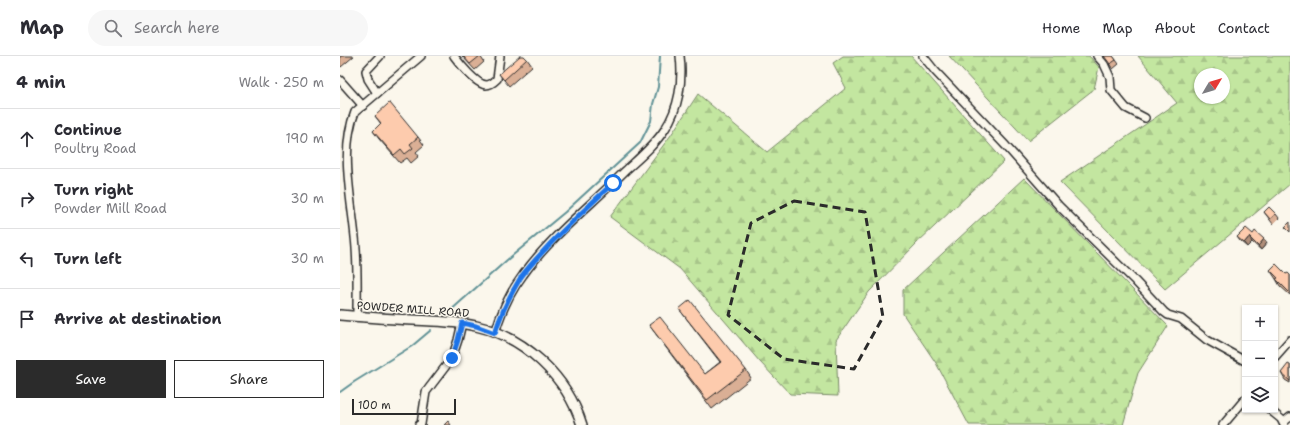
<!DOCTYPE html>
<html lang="en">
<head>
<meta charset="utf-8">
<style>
	:root { --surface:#fff; --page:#f7f7f7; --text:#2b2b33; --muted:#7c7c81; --line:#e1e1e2; --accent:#2b2b2b }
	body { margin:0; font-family:"Shantell Sans",sans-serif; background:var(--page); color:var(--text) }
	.controls { position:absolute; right:12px; bottom:12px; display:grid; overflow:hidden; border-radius:0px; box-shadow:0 1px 3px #0004 }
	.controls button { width:36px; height:36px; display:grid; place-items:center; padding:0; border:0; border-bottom:1px solid var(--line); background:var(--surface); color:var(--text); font:20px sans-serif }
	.compass { position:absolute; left:854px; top:12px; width:36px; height:36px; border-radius:50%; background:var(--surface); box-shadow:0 1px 3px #0004; rotate:52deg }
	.scale { position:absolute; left:12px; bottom:10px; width:104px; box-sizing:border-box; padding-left:4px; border:2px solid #2b2b2b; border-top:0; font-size:11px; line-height:14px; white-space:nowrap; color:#2b2b2b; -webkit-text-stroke:3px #fbf7ec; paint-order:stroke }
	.stop { position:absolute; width:12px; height:12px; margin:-9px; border:3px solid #1a73e8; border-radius:50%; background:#fff }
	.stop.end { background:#1a73e8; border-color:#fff; box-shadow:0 1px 4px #0008 }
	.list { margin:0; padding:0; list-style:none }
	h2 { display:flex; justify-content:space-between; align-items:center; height:52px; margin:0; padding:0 16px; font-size:17px }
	h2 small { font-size:13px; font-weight:400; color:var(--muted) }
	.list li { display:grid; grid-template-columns:26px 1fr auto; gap:12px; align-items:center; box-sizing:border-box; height:60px; padding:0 16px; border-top:1px solid var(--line) }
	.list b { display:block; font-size:15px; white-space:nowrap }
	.list p { margin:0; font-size:13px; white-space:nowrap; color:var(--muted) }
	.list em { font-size:13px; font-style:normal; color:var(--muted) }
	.actions { display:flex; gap:8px; padding:12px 16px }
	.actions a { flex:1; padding:9px 0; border:1px solid var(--accent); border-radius:0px; text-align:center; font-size:14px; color:var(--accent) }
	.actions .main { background:var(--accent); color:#fff }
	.icon { flex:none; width:22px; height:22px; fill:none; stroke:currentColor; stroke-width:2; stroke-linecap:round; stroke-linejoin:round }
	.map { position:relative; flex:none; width:950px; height:369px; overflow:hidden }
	header { display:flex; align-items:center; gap:24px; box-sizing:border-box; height:56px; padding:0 20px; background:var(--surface); border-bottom:1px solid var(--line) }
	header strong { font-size:19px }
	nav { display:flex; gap:22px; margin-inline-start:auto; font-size:14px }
	.search { width:280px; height:36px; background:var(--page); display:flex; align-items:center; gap:10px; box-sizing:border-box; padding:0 14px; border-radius:22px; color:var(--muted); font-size:15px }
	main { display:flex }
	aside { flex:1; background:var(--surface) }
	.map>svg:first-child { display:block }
</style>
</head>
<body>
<header>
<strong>Map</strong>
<div class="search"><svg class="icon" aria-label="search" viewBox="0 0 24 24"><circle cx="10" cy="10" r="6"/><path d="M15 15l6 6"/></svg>Search here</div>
<nav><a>Home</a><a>Map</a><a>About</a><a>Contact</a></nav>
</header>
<main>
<aside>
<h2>4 min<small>Walk · 250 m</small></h2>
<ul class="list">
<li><svg class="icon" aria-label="ahead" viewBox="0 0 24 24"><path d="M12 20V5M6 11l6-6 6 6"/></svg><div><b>Continue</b><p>Poultry Road</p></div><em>190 m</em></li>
<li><svg class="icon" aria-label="right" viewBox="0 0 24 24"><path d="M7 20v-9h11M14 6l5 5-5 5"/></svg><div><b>Turn right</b><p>Powder Mill Road</p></div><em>30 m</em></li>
<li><svg class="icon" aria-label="left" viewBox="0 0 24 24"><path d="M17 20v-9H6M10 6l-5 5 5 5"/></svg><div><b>Turn left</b></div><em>30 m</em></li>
<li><svg class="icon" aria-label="arrive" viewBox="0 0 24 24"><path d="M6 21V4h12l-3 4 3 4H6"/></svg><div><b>Arrive at destination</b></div></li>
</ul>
<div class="actions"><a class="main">Save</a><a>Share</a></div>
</aside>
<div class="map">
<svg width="950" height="369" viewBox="0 0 950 369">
	<defs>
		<pattern id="forest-firs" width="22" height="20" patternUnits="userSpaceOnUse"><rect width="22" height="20" fill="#c3e6a0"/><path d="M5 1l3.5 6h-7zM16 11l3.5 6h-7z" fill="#a8c58a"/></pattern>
	</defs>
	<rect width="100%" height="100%" fill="#fbf7ec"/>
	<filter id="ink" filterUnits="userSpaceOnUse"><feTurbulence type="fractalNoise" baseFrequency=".025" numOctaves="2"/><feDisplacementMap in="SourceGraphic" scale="8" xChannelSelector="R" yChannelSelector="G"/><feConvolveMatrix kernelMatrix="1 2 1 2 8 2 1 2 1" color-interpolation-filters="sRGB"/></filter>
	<g filter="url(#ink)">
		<g fill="url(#forest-firs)" stroke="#786" fill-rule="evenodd">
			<path d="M 503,0 L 571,0 L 664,105 L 578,186 L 529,236 L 496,284 L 498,340 L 450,338 L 420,306 L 340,213 L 270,161 L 331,79 L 358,38 L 427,96 L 506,32 L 493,7 Z"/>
			<path d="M 609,0 L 749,0 L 759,11 L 754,33 L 688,85 Z"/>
			<path d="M 798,0 L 950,0 L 950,128 L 825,233 L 720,126 L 837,47 ZM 860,18 L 884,18 L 884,42 L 860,42 Z"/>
			<path d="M 684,122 L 828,270 L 798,317 L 783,369 L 629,369 L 596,307 L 563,258 L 563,234 Z"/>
		</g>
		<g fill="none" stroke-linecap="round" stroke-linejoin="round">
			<g stroke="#619296" stroke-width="2">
				<path d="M 109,256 L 167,204 L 225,156 L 300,87 L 311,65 L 313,48 L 318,31 L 320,0"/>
				<path d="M 0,336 L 14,326 L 72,290 L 91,274"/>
			</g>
			<g stroke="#2b2b2b" stroke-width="10">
				<g id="minor">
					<path d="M 114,0 C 120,8 136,28 146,29 C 151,29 154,26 157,23 L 160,0"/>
					<path d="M 583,0 L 595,15 L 666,90 L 719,150 L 795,225 L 824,256 L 828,259 L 841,263 L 867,284 L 905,305"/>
					<path d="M 757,0 L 764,8 L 770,21 L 771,34 L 786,52 L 805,62"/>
					<path d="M 0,24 L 23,50"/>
					<path d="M 37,37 L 28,23 L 26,15 L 40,0"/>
					<path d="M 17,261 C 17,234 18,207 15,181 C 11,140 0,93 15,56 L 81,0"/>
					<path d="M 155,277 C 161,256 170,236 183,219 C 211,180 251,149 285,115 C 299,102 315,89 325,73 C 339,52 343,25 340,0"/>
					<path d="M 935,301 L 950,284"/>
					<path d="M 930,354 L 941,363 L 944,369"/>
					<path d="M 944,366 L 950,361"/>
					<path d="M 79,369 L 81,368 L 86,336 L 112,302 L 118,284 L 122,267"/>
					<path d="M 883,369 L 905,343"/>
				</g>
			</g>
			<g stroke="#2b2b2b" stroke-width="12">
				<path id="major" d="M 0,259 C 24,261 48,263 73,264 C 94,265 115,265 136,270 C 185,281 227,321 242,369"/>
			</g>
			<use href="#minor" stroke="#fbf7ec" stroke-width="7"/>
			<use href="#major" stroke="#fbf7ec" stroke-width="9"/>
		</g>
		<g fill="#daaf95" stroke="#2b2b2b">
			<path d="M 0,0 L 14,0 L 1,11 L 0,10 Z"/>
			<path d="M 122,0 L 140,0 L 144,6 L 135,14 Z"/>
			<path d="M 763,0 L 773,0 L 779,8 L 773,13 Z"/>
			<path d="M 187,3 L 192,10 L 169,30 L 159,18 Z"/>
			<path d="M 35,60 L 78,81 L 84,89 L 76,96 L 79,100 L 71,107 L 67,102 L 60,107 L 39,83 L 33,75 L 41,68 Z"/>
			<path d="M 924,156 L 936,158 L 939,162 L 933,168 Z"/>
			<path d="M 913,178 L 924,183 L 927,187 L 921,194 L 912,186 L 907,191 L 900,185 L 897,181 Z"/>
			<path d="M 930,214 L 950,219 L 950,239 L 940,230 L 936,223 Z"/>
			<path d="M 339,253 L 406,314 L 411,322 L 372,353 L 309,269 L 365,318 L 380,306 Z"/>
			<path d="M 950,309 L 950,327 L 945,324 L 941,317 Z"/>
		</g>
		<g fill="#b18e79" stroke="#2b2b2b">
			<path d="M 909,181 L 912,186 L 907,191 L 904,187 Z"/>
			<path d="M 924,183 L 927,187 L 921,194 L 918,190 Z"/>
		</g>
		<g fill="#fdcbad" stroke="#2b2b2b">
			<path d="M 123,0 L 140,0 L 130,8 Z"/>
			<path d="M 180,0 L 184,0 L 187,3 L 164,24 L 159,18 Z"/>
			<path d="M 764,0 L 773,0 L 776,4 L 770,8 Z"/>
			<path d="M 49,47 L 50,47 L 78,81 L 70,88 L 73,92 L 65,98 L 61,93 L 54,99 L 33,75 L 41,67 L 35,60 Z"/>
			<path d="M 929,151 L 936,158 L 930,163 L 924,156 Z"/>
			<path d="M 950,166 L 950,176 L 945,171 Z"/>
			<path d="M 906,172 L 913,178 L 915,175 L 924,183 L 918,190 L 909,181 L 904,187 L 897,181 Z"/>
			<path d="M 936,208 L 946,218 L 948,217 L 950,219 L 950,237 L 936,223 L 938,222 L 930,214 Z"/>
			<path d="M 350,244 L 406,314 L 367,344 L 309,269 L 320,261 L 365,318 L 381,306 L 339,253 Z"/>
			<path d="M 948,308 L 950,309 L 950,325 L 941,317 Z"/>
			<path d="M 108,365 L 111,369 L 104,369 Z"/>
		</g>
	</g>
	<g fill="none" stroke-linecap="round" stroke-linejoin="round" filter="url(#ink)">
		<path stroke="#1a73e8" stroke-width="5" d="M 112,302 L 118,284 L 122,267 L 136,270 L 155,277 C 161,257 170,239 181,221 C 190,209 201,198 211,187 C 231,166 252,147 273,127"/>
	</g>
	<path fill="none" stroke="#2b2b2b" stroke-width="3" stroke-dasharray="8 5" stroke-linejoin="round" d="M 454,145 L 525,156 L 543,261 L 514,313 L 444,303 L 388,259 L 411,167 Z"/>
	<g text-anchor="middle" stroke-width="3" stroke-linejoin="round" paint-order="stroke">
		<g font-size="11" fill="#2b2b2b" stroke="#fbf7ec">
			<text transform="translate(73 253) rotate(4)" y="4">POWDER MILL ROAD</text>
		</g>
	</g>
</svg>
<div class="controls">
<button>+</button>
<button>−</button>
<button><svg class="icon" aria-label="layers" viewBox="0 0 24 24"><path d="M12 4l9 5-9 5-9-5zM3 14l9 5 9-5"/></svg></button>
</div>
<svg class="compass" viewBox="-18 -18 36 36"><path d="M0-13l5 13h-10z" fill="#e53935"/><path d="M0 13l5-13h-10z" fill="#7c7c81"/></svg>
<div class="scale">100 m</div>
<div class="stop" style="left:273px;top:127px"></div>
<div class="stop end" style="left:112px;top:302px"></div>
</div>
</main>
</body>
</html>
